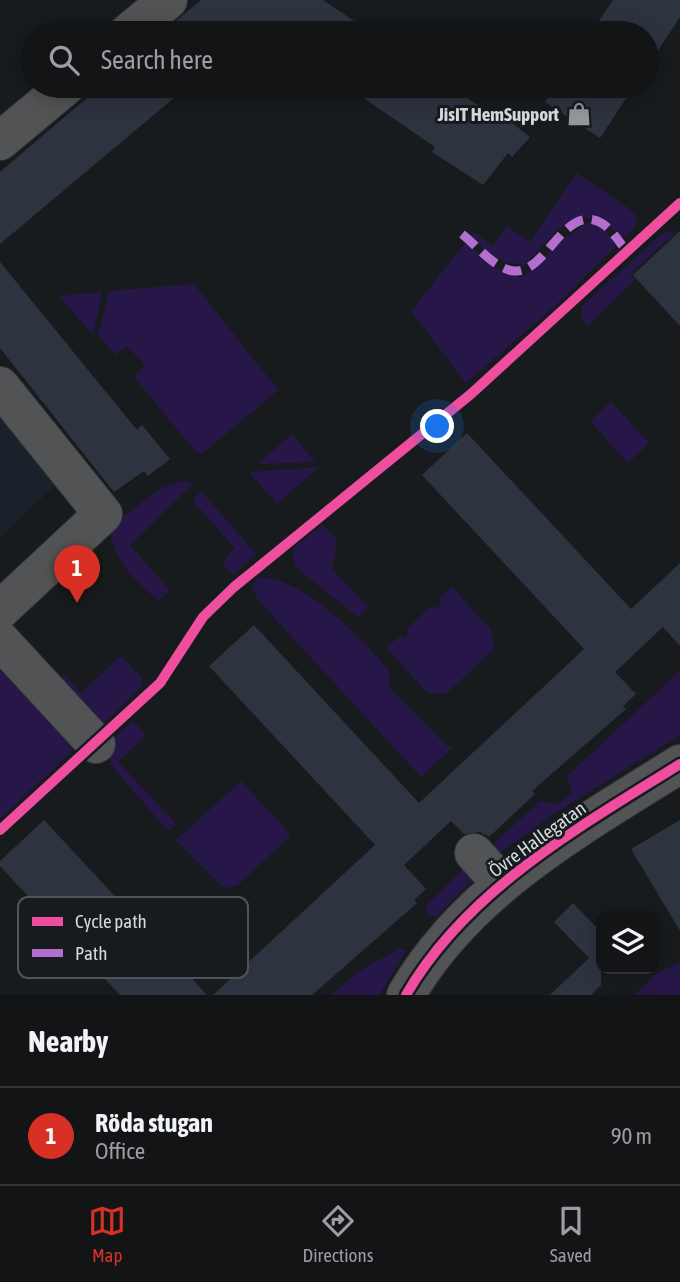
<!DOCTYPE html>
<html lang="en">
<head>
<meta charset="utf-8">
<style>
	:root { --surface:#121416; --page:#1b1d1f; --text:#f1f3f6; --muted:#9c9ea1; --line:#313335; --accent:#d93025 }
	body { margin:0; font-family:"Asap Condensed",sans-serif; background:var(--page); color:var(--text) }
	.controls { position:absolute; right:21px; bottom:21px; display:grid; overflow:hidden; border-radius:14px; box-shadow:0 4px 18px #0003 }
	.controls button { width:63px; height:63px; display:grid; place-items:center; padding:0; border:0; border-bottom:2px solid var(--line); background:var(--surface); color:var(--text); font:35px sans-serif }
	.you { position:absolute; left:438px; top:427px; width:24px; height:24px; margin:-18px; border:5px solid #fff; border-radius:50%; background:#1a73e8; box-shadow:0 0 0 10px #1a73e833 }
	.badge { display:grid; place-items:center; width:46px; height:46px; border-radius:50%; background:var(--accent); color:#fff; font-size:23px; font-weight:700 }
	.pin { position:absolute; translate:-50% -58px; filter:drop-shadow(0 2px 4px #0008) }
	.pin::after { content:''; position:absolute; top:37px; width:24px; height:21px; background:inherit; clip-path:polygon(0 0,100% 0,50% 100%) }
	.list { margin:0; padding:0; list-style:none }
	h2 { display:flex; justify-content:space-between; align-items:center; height:91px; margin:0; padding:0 28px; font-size:30px }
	h2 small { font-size:23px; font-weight:400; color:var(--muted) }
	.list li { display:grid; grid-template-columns:46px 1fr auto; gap:21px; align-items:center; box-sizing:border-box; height:98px; padding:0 28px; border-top:2px solid var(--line) }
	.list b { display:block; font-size:26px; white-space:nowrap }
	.list p { margin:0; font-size:23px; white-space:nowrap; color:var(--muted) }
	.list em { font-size:23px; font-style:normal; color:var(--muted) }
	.icon { flex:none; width:38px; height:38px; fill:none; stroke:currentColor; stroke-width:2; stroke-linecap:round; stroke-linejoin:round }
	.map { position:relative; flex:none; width:680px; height:995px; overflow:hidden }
	.search { position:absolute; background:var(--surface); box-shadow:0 4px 18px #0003; left:21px; right:21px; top:21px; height:77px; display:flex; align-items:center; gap:18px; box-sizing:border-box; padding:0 24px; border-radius:38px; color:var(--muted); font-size:26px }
	.sheet { height:189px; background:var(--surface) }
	nav { display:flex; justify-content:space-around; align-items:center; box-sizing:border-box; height:98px; border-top:2px solid var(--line); background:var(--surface); font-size:19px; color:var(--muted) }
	nav a { display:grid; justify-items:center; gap:4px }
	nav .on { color:var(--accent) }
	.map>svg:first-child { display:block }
</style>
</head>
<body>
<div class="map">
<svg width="680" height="995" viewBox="0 0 680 995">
	<rect width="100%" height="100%" fill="#181b1e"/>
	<path fill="#19222a" d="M 0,413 L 63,478 L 0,537 Z"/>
	<g fill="#271748">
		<path d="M 577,173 L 631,210 L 637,218 L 635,227 L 624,238 L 601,221 L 579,217 L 558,229 L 525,265 C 501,265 487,252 470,237 L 474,232 L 493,246 L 507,226 L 530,242 Z"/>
		<path d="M 589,222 L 605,229 L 616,246 L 554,307 L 466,383 L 411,311 L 466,242 C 482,256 503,282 527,274 L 563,240 Z"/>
		<path d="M 664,232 L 675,233 L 630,274 L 635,280 L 587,326 L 582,320 L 582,306 Z"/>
		<path d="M 194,284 L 278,390 L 203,453 L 196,452 L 134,377 L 145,365 L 127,346 L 115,355 L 98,335 L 109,291 Z"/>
		<path d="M 102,292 L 93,335 L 59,296 Z"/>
		<path d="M 611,402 L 649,443 L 628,463 L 590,421 Z"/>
		<path d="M 292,434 L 315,462 L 258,464 Z"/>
		<path d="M 319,467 L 277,504 L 249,472 Z"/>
		<path d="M 183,481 L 194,483 L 130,545 L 170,590 L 159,600 C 140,587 102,550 114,524 L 161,488 Z"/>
		<path d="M 201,491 L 256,554 L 233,575 L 222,563 L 235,548 L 193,501 Z"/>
		<path d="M 322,524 L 337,540 L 332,569 L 368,607 L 358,617 L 295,567 L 293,547 Z"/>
		<path d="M 259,577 C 308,580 358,636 389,670 L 389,687 L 448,747 L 453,747 L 421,777 L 258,600 L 251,586 Z"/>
		<path d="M 452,587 L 491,630 L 494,649 L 447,693 L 428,693 L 386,648 L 400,636 L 403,639 L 410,633 L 407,629 L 431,606 L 435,609 L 442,603 L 439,599 Z"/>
		<path d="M 0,651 L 75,748 L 1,818 L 0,817 Z"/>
		<path d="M 121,656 L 142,678 L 142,686 L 98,729 L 59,680 L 65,675 L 81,693 Z"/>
		<path d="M 680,671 L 680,735 L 554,814 L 495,856 L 489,848 L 540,801 L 558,804 L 572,793 L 567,776 Z"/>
		<path d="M 133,721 L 146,735 L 118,762 L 176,824 L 168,831 L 111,765 L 108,744 Z"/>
		<path d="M 241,781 L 291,835 L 237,886 L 224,888 L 176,840 Z"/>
		<path d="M 468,864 L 477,875 L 437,916 L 429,916 L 426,906 Z"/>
		<path d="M 399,949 L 406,951 L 379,995 L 331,995 L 358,972 Z"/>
		<path d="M 680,963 L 680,995 L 635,995 L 657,973 Z"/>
	</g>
	<g fill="#2e3340">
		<path d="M 201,0 L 323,0 L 372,33 L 269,33 L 258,26 L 250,33 L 162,33 Z"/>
		<path d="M 613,0 L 680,0 L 680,17 L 647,67 L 647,33 L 591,33 Z"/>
		<path d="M 101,86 L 188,86 L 0,244 L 0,172 Z"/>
		<path d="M 346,86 L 449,86 L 491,114 L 494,109 L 530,137 L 512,157 L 508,153 L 483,185 L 432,152 L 435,147 Z"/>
		<path d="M 556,86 L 634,86 L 600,138 L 545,102 Z"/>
		<path d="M 680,231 L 680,326 L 633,275 Z"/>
		<path d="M 0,262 L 137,430 L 142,425 L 170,459 L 148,476 L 144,471 L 114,492 L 0,348 Z"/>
		<path d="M 467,433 L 631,609 L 680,563 L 680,646 L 663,627 L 615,672 L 636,694 L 623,706 L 626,709 L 532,791 L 535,794 L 489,837 L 480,832 L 464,834 L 451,821 L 404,865 L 426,889 L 414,900 L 417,903 L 312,995 L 213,995 L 375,845 L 209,666 L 254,625 L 419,803 L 584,649 L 422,475 Z"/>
		<path d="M 44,820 L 207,995 L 120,995 L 0,866 L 0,861 Z"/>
		<path d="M 680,820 L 680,931 L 631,849 Z"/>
		<path d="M 573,903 L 601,932 L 601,985 L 591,995 L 550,995 L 589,958 L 554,922 Z"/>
	</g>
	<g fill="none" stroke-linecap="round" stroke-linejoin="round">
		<g stroke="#323437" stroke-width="40">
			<g id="minor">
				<path d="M 128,33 L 168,0"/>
				<path d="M 0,141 L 66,86"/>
				<path d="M 0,386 L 103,514 L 0,610"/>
				<path d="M 0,640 L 96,744"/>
				<path d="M 474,853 L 502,884"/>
				<path d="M 406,995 C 467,889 580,827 680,764"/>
			</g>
		</g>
		<use href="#minor" stroke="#515355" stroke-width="38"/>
		<path stroke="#b36fd0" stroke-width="9" stroke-dasharray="18 9" stroke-linecap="butt" d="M 462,234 C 476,245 495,269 514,271 C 547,274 565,200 603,224 C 613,231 620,243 627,252"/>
		<g stroke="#161b20" stroke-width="15">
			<g id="cycleway">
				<path d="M 0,830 L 160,683 L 203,617 L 234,587 L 471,394 L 680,203"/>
				<path d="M 406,995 C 467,889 580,827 680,764"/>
			</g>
		</g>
		<use href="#cycleway" stroke="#ef4d9e" stroke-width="10"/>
	</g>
	<defs>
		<g id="shop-bare" transform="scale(1.89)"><path d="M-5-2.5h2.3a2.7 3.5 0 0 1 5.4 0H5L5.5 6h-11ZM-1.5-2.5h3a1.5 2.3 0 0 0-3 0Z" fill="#94979a" stroke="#161b20" stroke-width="2.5" paint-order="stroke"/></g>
	</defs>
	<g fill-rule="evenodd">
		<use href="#shop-bare" x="579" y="114"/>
	</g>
	<g text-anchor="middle" stroke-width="6" stroke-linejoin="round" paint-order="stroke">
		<g font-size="19" font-weight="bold" fill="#d6dadd" stroke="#161b20" text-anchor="end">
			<text x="559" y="121">JisIT HemSupport</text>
		</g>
		<g font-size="19" fill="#d6dadd" stroke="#161b20">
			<text transform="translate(537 839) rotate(-36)" y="7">Övre Hallegatan</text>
		</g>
	</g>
	<rect x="18" y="897" width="230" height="81" rx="10" fill="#161b20" stroke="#505459" stroke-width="2"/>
	<rect x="32" y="917" width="31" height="9" fill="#ef4d9e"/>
	<rect x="32" y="949" width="31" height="8" fill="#b36fd0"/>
	<g font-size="19" fill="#d6dadd">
		<text x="75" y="928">Cycle path</text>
		<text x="75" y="960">Path</text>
	</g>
</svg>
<div class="controls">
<button><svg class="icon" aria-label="layers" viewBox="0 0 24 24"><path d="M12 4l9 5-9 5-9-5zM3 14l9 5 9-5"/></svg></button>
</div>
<div class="you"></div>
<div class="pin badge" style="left:77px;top:603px">1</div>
<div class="search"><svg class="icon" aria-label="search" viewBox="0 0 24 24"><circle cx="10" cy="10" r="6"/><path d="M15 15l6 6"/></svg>Search here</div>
</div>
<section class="sheet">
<h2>Nearby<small></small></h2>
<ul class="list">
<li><span class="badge">1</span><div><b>Röda stugan</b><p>Office</p></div><em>90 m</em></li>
</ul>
</section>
<nav>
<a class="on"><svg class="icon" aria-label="map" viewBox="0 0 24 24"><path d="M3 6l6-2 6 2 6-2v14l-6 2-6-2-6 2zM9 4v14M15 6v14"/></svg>Map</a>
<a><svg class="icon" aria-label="directions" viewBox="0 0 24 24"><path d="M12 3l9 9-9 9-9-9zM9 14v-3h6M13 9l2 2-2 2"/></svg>Directions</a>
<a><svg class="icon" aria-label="saved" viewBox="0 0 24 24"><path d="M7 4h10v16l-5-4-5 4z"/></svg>Saved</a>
</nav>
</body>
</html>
